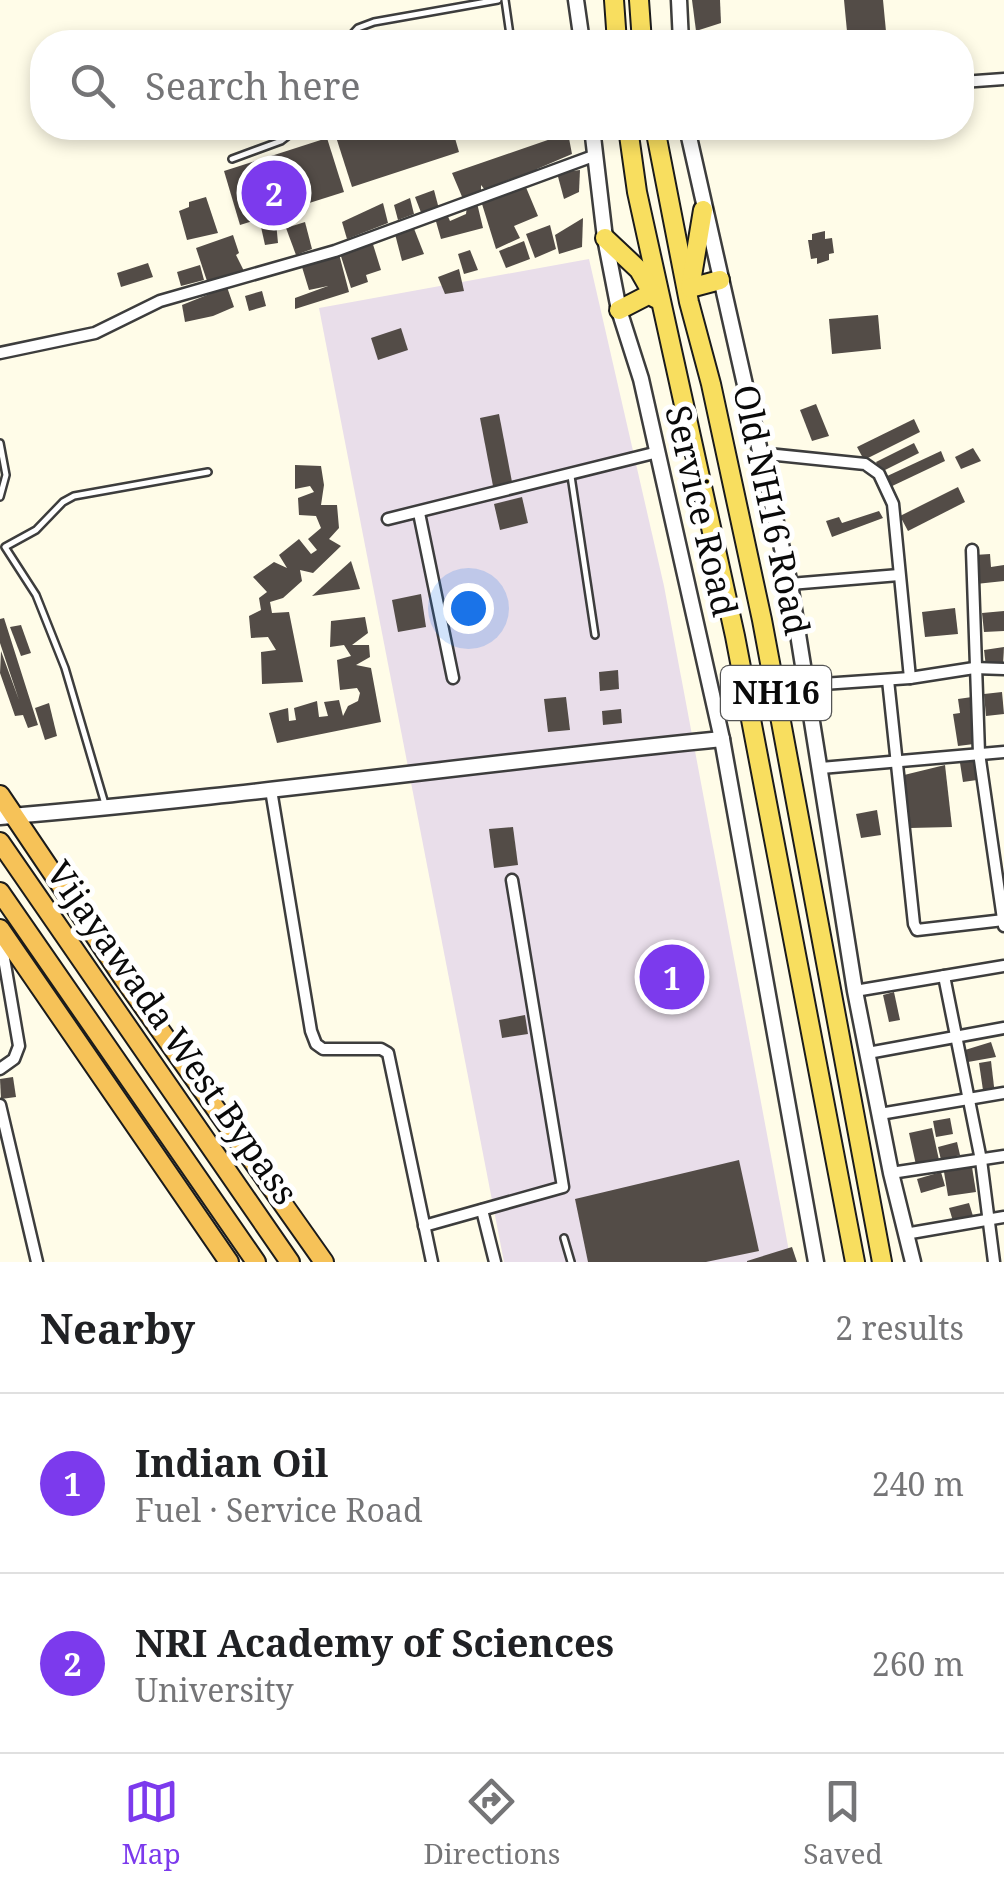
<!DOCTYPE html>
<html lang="en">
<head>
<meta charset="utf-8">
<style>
	:root { --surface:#fff; --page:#f6f6f6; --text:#202124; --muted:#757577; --line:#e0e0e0; --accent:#7c3aed }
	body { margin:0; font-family:"Noto Serif",serif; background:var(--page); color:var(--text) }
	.you { position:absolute; left:468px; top:608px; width:35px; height:35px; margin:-25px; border:8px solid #fff; border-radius:50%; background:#1a73e8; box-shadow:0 0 0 15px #1a73e833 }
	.badge { display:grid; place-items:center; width:65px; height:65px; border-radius:50%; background:var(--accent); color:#fff; font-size:32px; font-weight:700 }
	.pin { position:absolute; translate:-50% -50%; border:5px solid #fff; box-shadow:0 2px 10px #0006 }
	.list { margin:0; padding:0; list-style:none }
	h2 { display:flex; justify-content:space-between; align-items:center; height:130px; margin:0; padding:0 40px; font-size:42px }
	h2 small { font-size:32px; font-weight:400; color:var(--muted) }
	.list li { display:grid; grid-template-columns:65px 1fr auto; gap:30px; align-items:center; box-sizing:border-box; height:180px; padding:0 40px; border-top:2px solid var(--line) }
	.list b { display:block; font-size:38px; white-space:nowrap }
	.list p { margin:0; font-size:32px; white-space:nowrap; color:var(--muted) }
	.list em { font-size:32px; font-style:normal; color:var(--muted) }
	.icon { flex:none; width:55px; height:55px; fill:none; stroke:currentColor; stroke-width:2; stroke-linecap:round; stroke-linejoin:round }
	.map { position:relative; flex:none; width:1004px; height:1262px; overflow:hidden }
	.search { position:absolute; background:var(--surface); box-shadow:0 5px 15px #0003; left:30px; right:30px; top:30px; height:110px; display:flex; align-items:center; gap:25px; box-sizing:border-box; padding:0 35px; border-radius:40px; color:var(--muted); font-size:38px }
	.sheet { height:490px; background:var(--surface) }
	nav { display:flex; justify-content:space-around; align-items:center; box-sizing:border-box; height:140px; border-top:2px solid var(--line); background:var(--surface); font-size:28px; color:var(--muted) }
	nav a { display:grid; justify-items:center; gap:5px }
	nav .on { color:var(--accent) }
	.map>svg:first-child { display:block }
</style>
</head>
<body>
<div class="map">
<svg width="1004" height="1262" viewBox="0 0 1004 1262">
	<rect width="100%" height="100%" fill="#fffce8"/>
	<path fill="#e9deea" d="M 589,259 L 664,586 L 791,1262 L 504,1262 L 319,308 Z"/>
	<g fill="#534c47">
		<path d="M 692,0 L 720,0 L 721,23 L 696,31 Z"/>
		<path d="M 844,0 L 883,0 L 887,42 L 848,42 Z"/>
		<path d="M 364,128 L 452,128 L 459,152 L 352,187 L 336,137 Z"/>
		<path d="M 568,133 L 572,154 L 537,169 L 538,174 L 508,180 L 485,190 L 481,185 L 481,193 L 463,199 L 452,173 Z"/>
		<path d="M 327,138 L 344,192 L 240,225 L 224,171 Z"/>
		<path d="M 580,170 L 579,192 L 564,199 L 557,173 Z"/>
		<path d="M 525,185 L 538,216 L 514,226 L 520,238 L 496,249 L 482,204 Z"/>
		<path d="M 434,190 L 439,209 L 422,215 L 415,197 Z"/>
		<path d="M 206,197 L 218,233 L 187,240 L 179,211 L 189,207 L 189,202 Z"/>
		<path d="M 410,198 L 414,214 L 398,220 L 394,205 Z"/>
		<path d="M 383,203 L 388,223 L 347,239 L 342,222 Z"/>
		<path d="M 477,203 L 483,228 L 441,239 L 435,218 L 446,212 L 450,221 L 466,214 L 467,206 Z"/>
		<path d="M 583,218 L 582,247 L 559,254 L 555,235 Z"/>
		<path d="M 276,222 L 278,243 L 265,245 L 261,227 Z"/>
		<path d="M 305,222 L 312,249 L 296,255 L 286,228 Z"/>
		<path d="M 550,225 L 556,249 L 535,258 L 526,234 Z"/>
		<path d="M 413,226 L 424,254 L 402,261 L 395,234 Z"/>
		<path d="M 825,231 L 825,239 L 832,238 L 834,253 L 829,254 L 829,260 L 817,264 L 817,258 L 811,259 L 808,240 L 812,240 L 812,234 Z"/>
		<path d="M 233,235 L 239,253 L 236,255 L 244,271 L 207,281 L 196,248 Z"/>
		<path d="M 371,238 L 381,270 L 366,275 L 368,282 L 351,288 L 339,250 Z"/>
		<path d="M 524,241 L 530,259 L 506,268 L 499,251 Z"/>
		<path d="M 470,250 L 478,270 L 464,274 L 458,254 Z"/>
		<path d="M 339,254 L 349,292 L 295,309 L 295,298 L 328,286 L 309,290 L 302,267 Z"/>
		<path d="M 148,263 L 153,277 L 121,287 L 117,273 Z"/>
		<path d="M 200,265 L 204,280 L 181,286 L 177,272 Z"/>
		<path d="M 459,269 L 464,291 L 445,294 L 438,277 Z"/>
		<path d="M 227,287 L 234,307 L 213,316 L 185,322 L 182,305 Z"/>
		<path d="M 262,291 L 266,306 L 249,311 L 245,296 Z"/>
		<path d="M 878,315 L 881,349 L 832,354 L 829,319 Z"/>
		<path d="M 401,328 L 408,350 L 378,360 L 371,338 Z"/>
		<path d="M 816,404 L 829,436 L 812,441 L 800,410 Z"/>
		<path d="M 499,414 L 512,482 L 493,486 L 480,418 Z"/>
		<path d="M 914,419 L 920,432 L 864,460 L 857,447 Z"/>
		<path d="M 914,443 L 919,453 L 881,472 L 876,462 Z"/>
		<path d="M 973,448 L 981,461 L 961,469 L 955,457 Z"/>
		<path d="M 941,451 L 945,461 L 888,488 L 883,478 Z"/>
		<path d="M 295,465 L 321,466 L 324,485 L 321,505 L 337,505 L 339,528 L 329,539 L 341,546 L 313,573 L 300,570 L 302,581 L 283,598 L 270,602 L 272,613 L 289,612 L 303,682 L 262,684 L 261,652 L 276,650 L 268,637 L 251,638 L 249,616 L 261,610 L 259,598 L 267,592 L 253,577 L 274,562 L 287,568 L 279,555 L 299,539 L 311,554 L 317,550 L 308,539 L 321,528 L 316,516 L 299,515 L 298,498 L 314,492 L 310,486 L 295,489 Z"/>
		<path d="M 958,487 L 965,502 L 908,531 L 900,516 Z"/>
		<path d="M 522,497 L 528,523 L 500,530 L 494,504 Z"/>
		<path d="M 879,511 L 883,518 L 832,537 L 826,521 L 839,517 L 842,523 Z"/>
		<path d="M 990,554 L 991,567 L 1004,565 L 1004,581 L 976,584 L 974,555 Z"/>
		<path d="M 351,561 L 360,589 L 312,596 Z"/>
		<path d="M 421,594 L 426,627 L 398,632 L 392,600 Z"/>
		<path d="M 955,608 L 958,634 L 925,637 L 922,612 Z"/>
		<path d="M 1004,611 L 1004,631 L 984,632 L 982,613 Z"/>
		<path d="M 365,617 L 368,633 L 352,645 L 369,645 L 370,657 L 356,665 L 371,668 L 381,722 L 277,743 L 269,713 L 288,708 L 289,721 L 296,720 L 294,708 L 317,701 L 319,717 L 328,716 L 324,702 L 339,700 L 343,716 L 348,706 L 358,701 L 360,693 L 357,688 L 340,690 L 337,660 L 351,656 L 344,645 L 330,647 L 331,621 Z"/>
		<path d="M 4,618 L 38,725 L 28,728 L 23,715 L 15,716 L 0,673 L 1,651 L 19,700 L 0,643 L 0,619 Z"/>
		<path d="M 21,625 L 31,653 L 21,656 L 10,627 Z"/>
		<path d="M 1004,647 L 1003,665 L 986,667 L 984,650 Z"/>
		<path d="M 618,670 L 619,689 L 600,691 L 599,672 Z"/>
		<path d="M 1002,692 L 1004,714 L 986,716 L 984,694 Z"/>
		<path d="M 566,697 L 570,730 L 548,732 L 544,699 Z"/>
		<path d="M 972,697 L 974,744 L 958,746 L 953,714 L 960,713 L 958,699 Z"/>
		<path d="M 49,703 L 57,736 L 45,740 L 35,708 Z"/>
		<path d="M 621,709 L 622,723 L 603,725 L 602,711 Z"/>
		<path d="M 975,760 L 977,780 L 963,782 L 960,763 Z"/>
		<path d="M 945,765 L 952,827 L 910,828 L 904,775 Z"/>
		<path d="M 877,810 L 881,835 L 861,838 L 856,814 Z"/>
		<path d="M 513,827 L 518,865 L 494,868 L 489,829 Z"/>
		<path d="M 894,992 L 900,1020 L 889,1022 L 883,995 Z"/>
		<path d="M 525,1015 L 528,1034 L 502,1038 L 499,1020 Z"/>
		<path d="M 991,1042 L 996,1057 L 968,1062 L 965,1050 Z"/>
		<path d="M 991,1061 L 995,1095 L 984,1097 L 979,1063 Z"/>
		<path d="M 13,1077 L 16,1097 L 1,1099 L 0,1079 Z"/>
		<path d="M 950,1118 L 953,1134 L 936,1137 L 933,1121 Z"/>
		<path d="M 932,1128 L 939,1160 L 916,1165 L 909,1133 Z"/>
		<path d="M 957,1142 L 960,1155 L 941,1160 L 938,1147 Z"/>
		<path d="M 739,1160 L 759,1251 L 706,1262 L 588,1262 L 575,1199 Z"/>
		<path d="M 972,1167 L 976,1192 L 948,1196 L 944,1172 Z"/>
		<path d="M 941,1172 L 945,1186 L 921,1193 L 917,1179 Z"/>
		<path d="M 969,1203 L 973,1216 L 953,1221 L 949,1208 Z"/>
		<path d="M 792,1247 L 797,1262 L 747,1262 L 747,1261 Z"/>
	</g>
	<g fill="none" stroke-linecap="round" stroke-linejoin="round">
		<g stroke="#3d3d3d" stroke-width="10">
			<g id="service">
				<path d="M 505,0 L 511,42"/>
				<path d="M 345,42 L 358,28 L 374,22 L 498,0"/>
				<path d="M 232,159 L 281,141 L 298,128"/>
				<path d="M 0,443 L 6,475 L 0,497"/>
				<path d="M 571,476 L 595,635"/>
				<path d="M 105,804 L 65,668 L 36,595 L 5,547 L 36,530 L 63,502 L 74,496 L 208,472"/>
				<path d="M 564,1238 L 571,1262"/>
			</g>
		</g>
		<g stroke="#3d3d3d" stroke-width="15">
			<g id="minor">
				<path d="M 962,82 L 1004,79"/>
				<path d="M 0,353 L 95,333 L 160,301 L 335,251 L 596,155"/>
				<path d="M 758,453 L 865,464 L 879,474 L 893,504 L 910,678"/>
				<path d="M 419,513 L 453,678"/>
				<path d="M 388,519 L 658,452"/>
				<path d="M 972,550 L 979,753 L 1004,926"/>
				<path d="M 790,584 L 899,575"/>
				<path d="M 888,680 L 914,924 L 917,930 L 1004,920"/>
				<path d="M 808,685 L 910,678 L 974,668 L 1004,669"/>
				<path d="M 821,768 L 1004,752"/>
				<path d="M 271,790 L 311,1031 L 316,1044 L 323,1049 L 381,1049 L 388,1053 L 432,1262"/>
				<path d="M 944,976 L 981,1160 L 994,1262"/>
				<path d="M 855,991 L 1004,966"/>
				<path d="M 868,1053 L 1004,1028"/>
				<path d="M 0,1069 L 14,1059 L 19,1046 L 0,935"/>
				<path d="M 0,1105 L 37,1262"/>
				<path d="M 880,1114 L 1004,1093"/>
				<path d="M 891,1173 L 1004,1156"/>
				<path d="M 482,1210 L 495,1262"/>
				<path d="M 424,1226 L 563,1187 L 512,880"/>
				<path d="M 905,1234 L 1004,1217"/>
			</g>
		</g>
		<g stroke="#3d3d3d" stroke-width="19">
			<g id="tertiary">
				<path d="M 576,0 L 582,42"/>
				<path d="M 679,0 L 681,42"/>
				<path d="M 592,128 L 605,238 L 619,310 L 641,379 L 722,739 L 816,1262"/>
				<path d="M 687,128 L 790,584 L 855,991 L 891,1173 L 913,1262"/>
				<path d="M 0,817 C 241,797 481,763 722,739"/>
			</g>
		</g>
		<g stroke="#1b1b1b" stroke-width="22">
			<g id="primary">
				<path d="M 614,0 L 617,42"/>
				<path d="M 639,0 L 642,42"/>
				<path d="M 628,128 L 637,192 L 735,636 L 855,1262"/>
				<path d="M 655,128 L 689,302 L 711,384 L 762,620 L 882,1262"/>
				<path d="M 605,238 L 639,270 L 655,298"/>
				<path d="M 690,288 L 703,210"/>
				<path d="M 690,288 L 720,280"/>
				<path d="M 619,310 L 652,293"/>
			</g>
		</g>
		<g stroke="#1b1b1b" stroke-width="22">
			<g id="trunk">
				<path d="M 0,795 L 124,979 L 324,1262"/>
				<path d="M 0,842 L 290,1262"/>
				<path d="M 0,892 L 256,1262"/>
				<path d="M 0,929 L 229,1262"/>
			</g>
		</g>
		<use href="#service" stroke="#fff" stroke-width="5"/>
		<use href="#minor" stroke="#fff" stroke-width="10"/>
		<use href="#tertiary" stroke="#fff" stroke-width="14"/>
		<use href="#primary" stroke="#f8de5f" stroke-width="18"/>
		<use href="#trunk" stroke="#f6c258" stroke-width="18"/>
	</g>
	<g text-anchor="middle" stroke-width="10" stroke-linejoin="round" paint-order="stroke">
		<rect fill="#fff" stroke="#545454" stroke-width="2.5" x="721" y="666" width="110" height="54" rx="8"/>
		<g font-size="32" font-weight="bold" fill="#0a0a0a">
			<text x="776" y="704">NH16</text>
		</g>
		<g font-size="35" fill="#0a0a0a" stroke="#fff">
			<text transform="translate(771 510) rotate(78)" y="12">Old NH16 Road</text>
			<text transform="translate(701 511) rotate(77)" y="12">Service Road</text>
			<text transform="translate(172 1033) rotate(55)" y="12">Vijayawada West Bypass</text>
		</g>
	</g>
</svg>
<div class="you"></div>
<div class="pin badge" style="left:672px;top:977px">1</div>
<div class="pin badge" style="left:274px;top:193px">2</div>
<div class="search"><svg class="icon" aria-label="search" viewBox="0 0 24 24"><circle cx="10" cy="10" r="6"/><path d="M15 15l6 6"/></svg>Search here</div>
</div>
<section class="sheet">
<h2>Nearby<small>2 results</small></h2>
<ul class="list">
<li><span class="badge">1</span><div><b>Indian Oil</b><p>Fuel · Service Road</p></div><em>240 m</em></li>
<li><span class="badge">2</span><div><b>NRI Academy of Sciences</b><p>University</p></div><em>260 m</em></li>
</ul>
</section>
<nav>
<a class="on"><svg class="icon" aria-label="map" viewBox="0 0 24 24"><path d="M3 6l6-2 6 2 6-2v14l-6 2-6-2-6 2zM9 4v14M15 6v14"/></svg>Map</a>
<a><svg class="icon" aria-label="directions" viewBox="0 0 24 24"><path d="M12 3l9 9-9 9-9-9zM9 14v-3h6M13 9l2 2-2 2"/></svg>Directions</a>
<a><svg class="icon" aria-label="saved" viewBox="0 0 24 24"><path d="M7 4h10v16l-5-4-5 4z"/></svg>Saved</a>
</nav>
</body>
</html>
